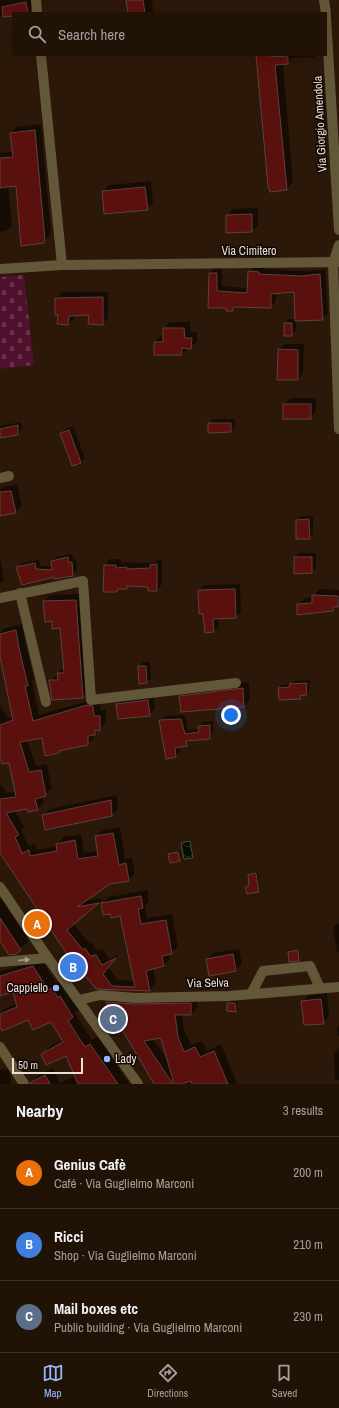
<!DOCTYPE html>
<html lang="en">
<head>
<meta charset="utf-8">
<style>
	:root { --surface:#211206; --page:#2d2014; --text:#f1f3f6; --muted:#a29e9b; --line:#3e3228; --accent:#93b7fd }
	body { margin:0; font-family:"Archivo Narrow",sans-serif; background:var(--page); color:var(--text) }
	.scale { position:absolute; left:12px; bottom:10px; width:71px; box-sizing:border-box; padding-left:4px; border:2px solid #eee0d6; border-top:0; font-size:11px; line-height:14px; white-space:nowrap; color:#eee0d6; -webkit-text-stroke:3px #0e0602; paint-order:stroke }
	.you { position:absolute; left:231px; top:715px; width:14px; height:14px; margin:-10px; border:3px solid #fff; border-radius:50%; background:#1a73e8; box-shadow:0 0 0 6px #1a73e833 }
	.badge { display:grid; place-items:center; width:26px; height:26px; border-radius:50%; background:var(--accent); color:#fff; font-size:13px; font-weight:700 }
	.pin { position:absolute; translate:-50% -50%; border:2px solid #fff; box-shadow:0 1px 4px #0006 }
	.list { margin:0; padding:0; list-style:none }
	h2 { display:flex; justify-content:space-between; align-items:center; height:52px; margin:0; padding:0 16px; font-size:17px }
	h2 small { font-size:13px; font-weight:400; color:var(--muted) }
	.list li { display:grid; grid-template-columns:26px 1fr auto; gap:12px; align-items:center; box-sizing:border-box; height:72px; padding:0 16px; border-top:1px solid var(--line) }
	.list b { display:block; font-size:15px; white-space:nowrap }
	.list p { margin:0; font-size:13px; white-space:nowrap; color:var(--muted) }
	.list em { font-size:13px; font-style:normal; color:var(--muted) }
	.icon { flex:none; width:22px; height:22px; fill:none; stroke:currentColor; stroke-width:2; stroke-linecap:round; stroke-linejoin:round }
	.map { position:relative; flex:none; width:339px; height:1084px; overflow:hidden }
	.search { position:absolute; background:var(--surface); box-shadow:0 4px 16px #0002; left:12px; right:12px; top:12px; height:44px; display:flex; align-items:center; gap:10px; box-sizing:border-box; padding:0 14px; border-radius:0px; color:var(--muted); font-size:15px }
	.sheet { height:268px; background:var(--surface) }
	nav { display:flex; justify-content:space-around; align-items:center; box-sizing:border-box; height:56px; border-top:1px solid var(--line); background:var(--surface); font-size:11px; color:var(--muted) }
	nav a { display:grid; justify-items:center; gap:2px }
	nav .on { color:var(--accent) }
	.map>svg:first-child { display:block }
</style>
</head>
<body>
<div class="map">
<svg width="339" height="1084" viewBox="0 0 339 1084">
	<defs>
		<pattern id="cemetery-stones" width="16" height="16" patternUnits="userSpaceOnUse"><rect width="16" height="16" fill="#50112e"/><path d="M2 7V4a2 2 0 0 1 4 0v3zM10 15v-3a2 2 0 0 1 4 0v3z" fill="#6a334c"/></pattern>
		<pattern id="water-waves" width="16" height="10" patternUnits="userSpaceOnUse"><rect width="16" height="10" fill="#070c00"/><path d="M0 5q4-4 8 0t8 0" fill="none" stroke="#2b2f24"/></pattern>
	</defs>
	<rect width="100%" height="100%" fill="#2c1808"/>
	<path fill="url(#cemetery-stones)" d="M 24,275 L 34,365 L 0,369 L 0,277 Z"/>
	<path fill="url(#water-waves)" stroke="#4c4c40" d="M 190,841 L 193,858 L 184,859 L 181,843 Z"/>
	<g fill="#0007" fill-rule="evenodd">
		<path d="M 0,0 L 34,0 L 35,6 L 28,13 L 13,13 L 13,15 L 0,16 Z"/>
		<path d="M 127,0 L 152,0 L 153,13 L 129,13 Z"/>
		<path d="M 257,55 L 317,55 L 315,57 L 292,58 L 288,63 L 283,63 L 293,182 L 286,189 L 271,191 Z"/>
		<path d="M 41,124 L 51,233 L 44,242 L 17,185 L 8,186 L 12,225 L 6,231 L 0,232 L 0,153 L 13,152 L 11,133 L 17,127 Z"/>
		<path d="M 151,181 L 153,203 L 147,209 L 103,192 L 109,185 Z"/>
		<path d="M 258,208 L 258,225 L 252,231 L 227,232 L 227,215 L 233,209 Z"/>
		<path d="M 255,266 L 264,267 L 264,269 L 307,271 L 325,269 L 328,314 L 322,319 L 296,320 L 296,330 L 292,335 L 285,335 L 285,323 L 289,319 L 296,319 L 295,291 L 276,293 L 276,301 L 270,307 L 237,306 L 233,310 L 227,307 L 209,307 L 210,273 L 215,268 L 222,268 L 222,286 L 248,288 L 249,271 Z"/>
		<path d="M 62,292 L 108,292 L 108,318 L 102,324 L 90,314 L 74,315 L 74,318 L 68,324 L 59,314 L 56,298 Z"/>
		<path d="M 170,322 L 190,322 L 191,332 L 197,332 L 197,342 L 181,354 L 155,342 L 161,336 L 164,336 L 164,328 Z"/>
		<path d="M 285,344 L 304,344 L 303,373 L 297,379 L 278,350 Z"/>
		<path d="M 291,398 L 316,398 L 316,412 L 310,418 L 284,418 L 284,404 Z"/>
		<path d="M 213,419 L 235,419 L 235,427 L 231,431 L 209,423 Z"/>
		<path d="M 21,422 L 22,429 L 18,434 L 0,437 L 0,426 Z"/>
		<path d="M 73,426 L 85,458 L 81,463 L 73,465 L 61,433 L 65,429 Z"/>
		<path d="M 17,485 L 22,506 L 15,512 L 0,515 L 0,490 L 3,487 Z"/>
		<path d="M 301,516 L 313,516 L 313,534 L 309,538 L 297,538 L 297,520 Z"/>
		<path d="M 299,553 L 316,553 L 316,568 L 312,572 L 295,557 Z"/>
		<path d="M 72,554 L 73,559 L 76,559 L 77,570 L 72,575 L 55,576 L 18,567 L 22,563 L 39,560 L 40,566 L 53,566 L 52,561 L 56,557 Z"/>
		<path d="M 0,558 L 4,580 L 0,584 Z"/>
		<path d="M 110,559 L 121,559 L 121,563 L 132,562 L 133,563 L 154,563 L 157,560 L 162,559 L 162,584 L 157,590 L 149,586 L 129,586 L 126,588 L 120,588 L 117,591 L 105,565 Z"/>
		<path d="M 240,584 L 241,612 L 235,617 L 218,618 L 219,626 L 214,631 L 204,613 L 199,590 L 205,585 Z"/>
		<path d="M 319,589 L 339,590 L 339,605 L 333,610 L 298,604 L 305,598 L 313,597 Z"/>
		<path d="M 81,594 L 88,691 L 82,697 L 50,681 L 64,667 L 61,627 L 53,620 L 44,601 L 50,595 Z"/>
		<path d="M 22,624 L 25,641 L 34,679 L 32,681 L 39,715 L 94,699 L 99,700 L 101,710 L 106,710 L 106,723 L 94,734 L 94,738 L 87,744 L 62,749 L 59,752 L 43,737 L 27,740 L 36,766 L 47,764 L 52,789 L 42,796 L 44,802 L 38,809 L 28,808 L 15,811 L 24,827 L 21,830 L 29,847 L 35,844 L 36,850 L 57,846 L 57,844 L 63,837 L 81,834 L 84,853 L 98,851 L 96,836 L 103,830 L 120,827 L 125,859 L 132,857 L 135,873 L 129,880 L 110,883 L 84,901 L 104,898 L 73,923 L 90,944 L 92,942 L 96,950 L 103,949 L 109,959 L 119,954 L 108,967 L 118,980 L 135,981 L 121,915 L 111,913 L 102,903 L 109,897 L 147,890 L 149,901 L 145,905 L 147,918 L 172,914 L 178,947 L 169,954 L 170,959 L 164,965 L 153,968 L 156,984 L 150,990 L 97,988 L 0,851 L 0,786 L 2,785 L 6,793 L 16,792 L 10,761 L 0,762 L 0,707 L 9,718 L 13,716 L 0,652 L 0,633 L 3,629 Z"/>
		<path d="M 143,662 L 150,662 L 151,678 L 147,682 L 139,666 Z"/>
		<path d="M 310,680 L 309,691 L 300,698 L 279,688 L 282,685 L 291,684 L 294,681 Z"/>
		<path d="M 249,682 L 250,700 L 244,706 L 180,697 L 186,690 Z"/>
		<path d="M 154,694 L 155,709 L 149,715 L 117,704 L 123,698 Z"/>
		<path d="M 185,715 L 188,731 L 200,729 L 199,726 L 203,722 L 213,721 L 213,733 L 209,738 L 190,740 L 186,745 L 179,746 L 180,752 L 175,756 L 160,720 L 165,716 Z"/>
		<path d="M 117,795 L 118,809 L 112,815 L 43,816 L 50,809 Z"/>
		<path d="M 180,851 L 181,858 L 179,860 L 169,854 Z"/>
		<path d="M 258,872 L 260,890 L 259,891 L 246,887 L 250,885 L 249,875 Z"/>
		<path d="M 0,897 L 29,941 L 15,953 L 0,940 Z"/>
		<path d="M 337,924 L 339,924 L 339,952 L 337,952 L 333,928 Z"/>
		<path d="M 239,949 L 242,964 L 235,970 L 207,959 L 213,953 Z"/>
		<path d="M 299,949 L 300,958 L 298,960 L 289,952 Z"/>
		<path d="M 41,959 L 56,983 L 59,981 L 79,1009 L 75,1013 L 92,1040 L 98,1037 L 129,1084 L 31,1084 L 39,1075 L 53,1068 L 60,1083 L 76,1076 L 66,1055 L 43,1054 L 50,1046 L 63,1040 L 51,1021 L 28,1018 L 0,1025 L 0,1013 L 4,1009 L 17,1004 L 13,991 L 0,991 L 0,972 Z"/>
		<path d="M 327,993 L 329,1016 L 323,1023 L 302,1002 L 308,995 Z"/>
		<path d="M 114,996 L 197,997 L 198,1007 L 191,1014 L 182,1014 L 184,1030 L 191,1045 L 202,1041 L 207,1051 L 221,1044 L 237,1084 L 155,1084 L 108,1002 ZM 161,1037 L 167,1059 L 153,1039 Z"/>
		<path d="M 230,1001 L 237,1001 L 237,1009 L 236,1011 L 228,1003 Z"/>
		<path d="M 339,1026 L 339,1035 L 338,1036 L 337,1028 Z"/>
		<path d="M 339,1047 L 339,1080 L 335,1080 L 334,1053 Z"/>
		<path d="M 9,1068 L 11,1080 L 9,1084 L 0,1084 L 0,1070 Z"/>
	</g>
	<g fill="#5a110e" stroke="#5e413d">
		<path d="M 126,0 L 143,0 L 145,13 L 128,13 Z"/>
		<path d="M 26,2 L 28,13 L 13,13 L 13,16 L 3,17 L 2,7 Z"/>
		<path d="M 256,55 L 288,57 L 288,64 L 275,65 L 287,190 L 270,192 L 268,186 Z"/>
		<path d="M 35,130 L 45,240 L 44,243 L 21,246 L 16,186 L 0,188 L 0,158 L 13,157 L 10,133 Z"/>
		<path d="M 145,187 L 148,210 L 104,214 L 102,191 Z"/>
		<path d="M 252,214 L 252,232 L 226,233 L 226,215 Z"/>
		<path d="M 248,271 L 259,272 L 259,274 L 301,276 L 320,274 L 323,320 L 295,321 L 294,292 L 271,294 L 271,308 L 233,307 L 233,311 L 226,311 L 226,308 L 208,308 L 209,273 L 217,273 L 217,291 L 247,293 Z"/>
		<path d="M 103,297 L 103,325 L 88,324 L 89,315 L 69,316 L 68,325 L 57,324 L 58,315 L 55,315 L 55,298 Z"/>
		<rect x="284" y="323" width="8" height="13"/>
		<path d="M 163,328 L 184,328 L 185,338 L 192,338 L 191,349 L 182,348 L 181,355 L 154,355 L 154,342 L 163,342 Z"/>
		<path d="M 278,349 L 298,350 L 298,380 L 277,380 Z"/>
		<rect x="283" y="404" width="28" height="15"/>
		<path d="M 208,423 L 231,423 L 231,432 L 208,433 Z"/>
		<path d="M 18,425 L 18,435 L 0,438 L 0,429 Z"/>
		<path d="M 69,430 L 81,463 L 72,466 L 60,433 Z"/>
		<path d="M 11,491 L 16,513 L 0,516 L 0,492 Z"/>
		<path d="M 309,519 L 310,539 L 296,539 L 296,520 Z"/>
		<path d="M 68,557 L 69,563 L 72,562 L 73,576 L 54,579 L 54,577 L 22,585 L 16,567 L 35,563 L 36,569 L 52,570 L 51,561 Z"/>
		<path d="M 294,557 L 312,557 L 312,573 L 294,574 Z"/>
		<path d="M 157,564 L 157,591 L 148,591 L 148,587 L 127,586 L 127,589 L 118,589 L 117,592 L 103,592 L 104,565 L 116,565 L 116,568 L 127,567 L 127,569 L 150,568 L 150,565 Z"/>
		<path d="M 235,589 L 236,618 L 213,619 L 214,632 L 205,633 L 203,614 L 199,614 L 198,590 Z"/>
		<path d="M 312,595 L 338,596 L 338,607 L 333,607 L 333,611 L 297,615 L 297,604 L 312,603 Z"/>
		<path d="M 76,600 L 83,698 L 52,700 L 49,680 L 58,680 L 57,673 L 64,673 L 60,628 L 52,629 L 52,621 L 45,622 L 43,601 Z"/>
		<path d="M 16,630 L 19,648 L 28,686 L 25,686 L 33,721 L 87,705 L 93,706 L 94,716 L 100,716 L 100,731 L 95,730 L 95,735 L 88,736 L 88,745 L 59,751 L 59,753 L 45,756 L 42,738 L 20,742 L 29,772 L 41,770 L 46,796 L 35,799 L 38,810 L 28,812 L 27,809 L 6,813 L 19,835 L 15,837 L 22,853 L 29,850 L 30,856 L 57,851 L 56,844 L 75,840 L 78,859 L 98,856 L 95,836 L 113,833 L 119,865 L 126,863 L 129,881 L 110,884 L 77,907 L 99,903 L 67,930 L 83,950 L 85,948 L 90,956 L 96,955 L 102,965 L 116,958 L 103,974 L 112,986 L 135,987 L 120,916 L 111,918 L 110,914 L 103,915 L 101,903 L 141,896 L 143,908 L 138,909 L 141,924 L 166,920 L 172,954 L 162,956 L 164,966 L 146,971 L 150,991 L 96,989 L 67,954 L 0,853 L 0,799 L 16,797 L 9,763 L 2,764 L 0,758 L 0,725 L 13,720 L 0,657 L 0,634 Z"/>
		<path d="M 138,666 L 146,666 L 147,683 L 139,684 Z"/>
		<path d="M 307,683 L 306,696 L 300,695 L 301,699 L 279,700 L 278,688 L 290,687 L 289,684 Z"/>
		<path d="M 243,688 L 244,707 L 181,712 L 179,696 Z"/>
		<path d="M 148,700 L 150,716 L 118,719 L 116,704 Z"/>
		<path d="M 181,719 L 185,734 L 199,732 L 198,726 L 210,725 L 210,739 L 186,741 L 187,746 L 175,748 L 176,757 L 166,759 L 159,720 Z"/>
		<path d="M 111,800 L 112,816 L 45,830 L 42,815 Z"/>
		<path d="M 178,852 L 180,861 L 170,863 L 168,854 Z"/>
		<path d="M 256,873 L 259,892 L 247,894 L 245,887 L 249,886 L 248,875 Z"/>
		<path d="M 0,918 L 21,950 L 16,954 L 9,955 L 0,941 Z"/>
		<path d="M 298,950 L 299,961 L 289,962 L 288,952 Z"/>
		<path d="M 233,954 L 236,971 L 209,976 L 206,959 Z"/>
		<path d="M 33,966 L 48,990 L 52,988 L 58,998 L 60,996 L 73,1017 L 68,1021 L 85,1047 L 90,1044 L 118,1084 L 78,1084 L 66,1056 L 46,1065 L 41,1054 L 63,1042 L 51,1022 L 33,1030 L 28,1020 L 2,1031 L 0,1027 L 0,1014 L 17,1007 L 13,992 L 0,996 L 0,976 Z"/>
		<path d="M 321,999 L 324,1024 L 304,1025 L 301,1001 Z"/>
		<path d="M 106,1002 L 135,1004 L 191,1003 L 191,1015 L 175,1015 L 178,1037 L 184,1052 L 195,1047 L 200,1057 L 214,1051 L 228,1084 L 192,1084 L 191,1081 L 182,1084 L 174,1084 L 161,1038 L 144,1041 L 173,1084 L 154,1084 Z"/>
		<path d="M 227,1003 L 235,1003 L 236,1012 L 227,1011 Z"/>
		<path d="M 45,1075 L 50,1084 L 30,1084 L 30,1083 Z"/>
	</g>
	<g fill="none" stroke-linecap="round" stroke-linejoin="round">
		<g stroke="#635739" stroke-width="10">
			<path d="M 36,0 L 37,13"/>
			<path d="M 324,0 L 326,13"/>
			<path d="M 326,17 L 339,230"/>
			<path d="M 41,55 L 62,265"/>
			<path d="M 339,245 L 333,263 L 339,429"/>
			<path d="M 0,269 L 62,265 L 339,262"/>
			<path d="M 0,478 L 9,476"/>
			<path d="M 20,593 L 46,702"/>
			<path d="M 0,598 L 83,581 L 91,700 L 236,683"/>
			<path d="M 0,887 L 48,958 L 138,1084"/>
			<path d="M 0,962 L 48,958"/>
			<path d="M 251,994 L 263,971 L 310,966 L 320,988"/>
			<path d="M 79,1000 L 100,995 L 135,998 L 229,996 L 339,987"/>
			<path d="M 0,1047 L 24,1084"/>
		</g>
	</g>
	<defs><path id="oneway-solid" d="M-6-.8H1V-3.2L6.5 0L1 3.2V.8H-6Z"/></defs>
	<use fill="#a89c88" href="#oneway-solid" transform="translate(24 960) rotate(-5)"/>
	<g fill="#93b7fd" stroke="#0e0602" stroke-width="1.5">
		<circle cx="56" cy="988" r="4"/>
		<circle cx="107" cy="1059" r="4"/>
	</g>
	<g text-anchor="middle" stroke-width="3" stroke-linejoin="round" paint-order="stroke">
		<g font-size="12" fill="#eee0d6" stroke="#0e0602">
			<text transform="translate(320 124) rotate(-93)" y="4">Via Giorgio Amendola</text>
			<text x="249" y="255">Via Cimitero</text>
			<text transform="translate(208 983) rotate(-1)" y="4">Via Selva</text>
		</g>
		<g font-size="12" fill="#eee0d6" stroke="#0e0602" text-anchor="end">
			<text x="48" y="992">Cappiello</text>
			<text x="115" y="1063" text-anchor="start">Lady</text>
		</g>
	</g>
</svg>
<div class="scale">50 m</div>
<div class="you"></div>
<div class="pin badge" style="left:37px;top:924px;background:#e8710a">A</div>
<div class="pin badge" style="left:73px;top:967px;background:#3f7fe0">B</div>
<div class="pin badge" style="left:113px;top:1019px;background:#5c6f8a">C</div>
<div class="search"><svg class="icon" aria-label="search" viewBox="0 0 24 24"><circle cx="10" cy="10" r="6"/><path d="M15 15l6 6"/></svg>Search here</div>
</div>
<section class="sheet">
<h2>Nearby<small>3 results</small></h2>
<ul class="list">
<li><span class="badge" style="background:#e8710a">A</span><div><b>Genius Cafè</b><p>Café · Via Guglielmo Marconi</p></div><em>200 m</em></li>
<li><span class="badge" style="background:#3f7fe0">B</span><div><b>Ricci</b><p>Shop · Via Guglielmo Marconi</p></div><em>210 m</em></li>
<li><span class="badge" style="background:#5c6f8a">C</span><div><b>Mail boxes etc</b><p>Public building · Via Guglielmo Marconi</p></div><em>230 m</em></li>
</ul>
</section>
<nav>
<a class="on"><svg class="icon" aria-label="map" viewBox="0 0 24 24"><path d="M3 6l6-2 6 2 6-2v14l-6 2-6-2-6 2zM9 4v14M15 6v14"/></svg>Map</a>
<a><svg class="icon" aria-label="directions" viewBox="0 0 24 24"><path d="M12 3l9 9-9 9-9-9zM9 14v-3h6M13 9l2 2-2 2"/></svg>Directions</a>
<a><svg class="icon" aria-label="saved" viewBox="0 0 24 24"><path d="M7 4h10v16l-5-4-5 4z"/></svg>Saved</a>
</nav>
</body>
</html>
